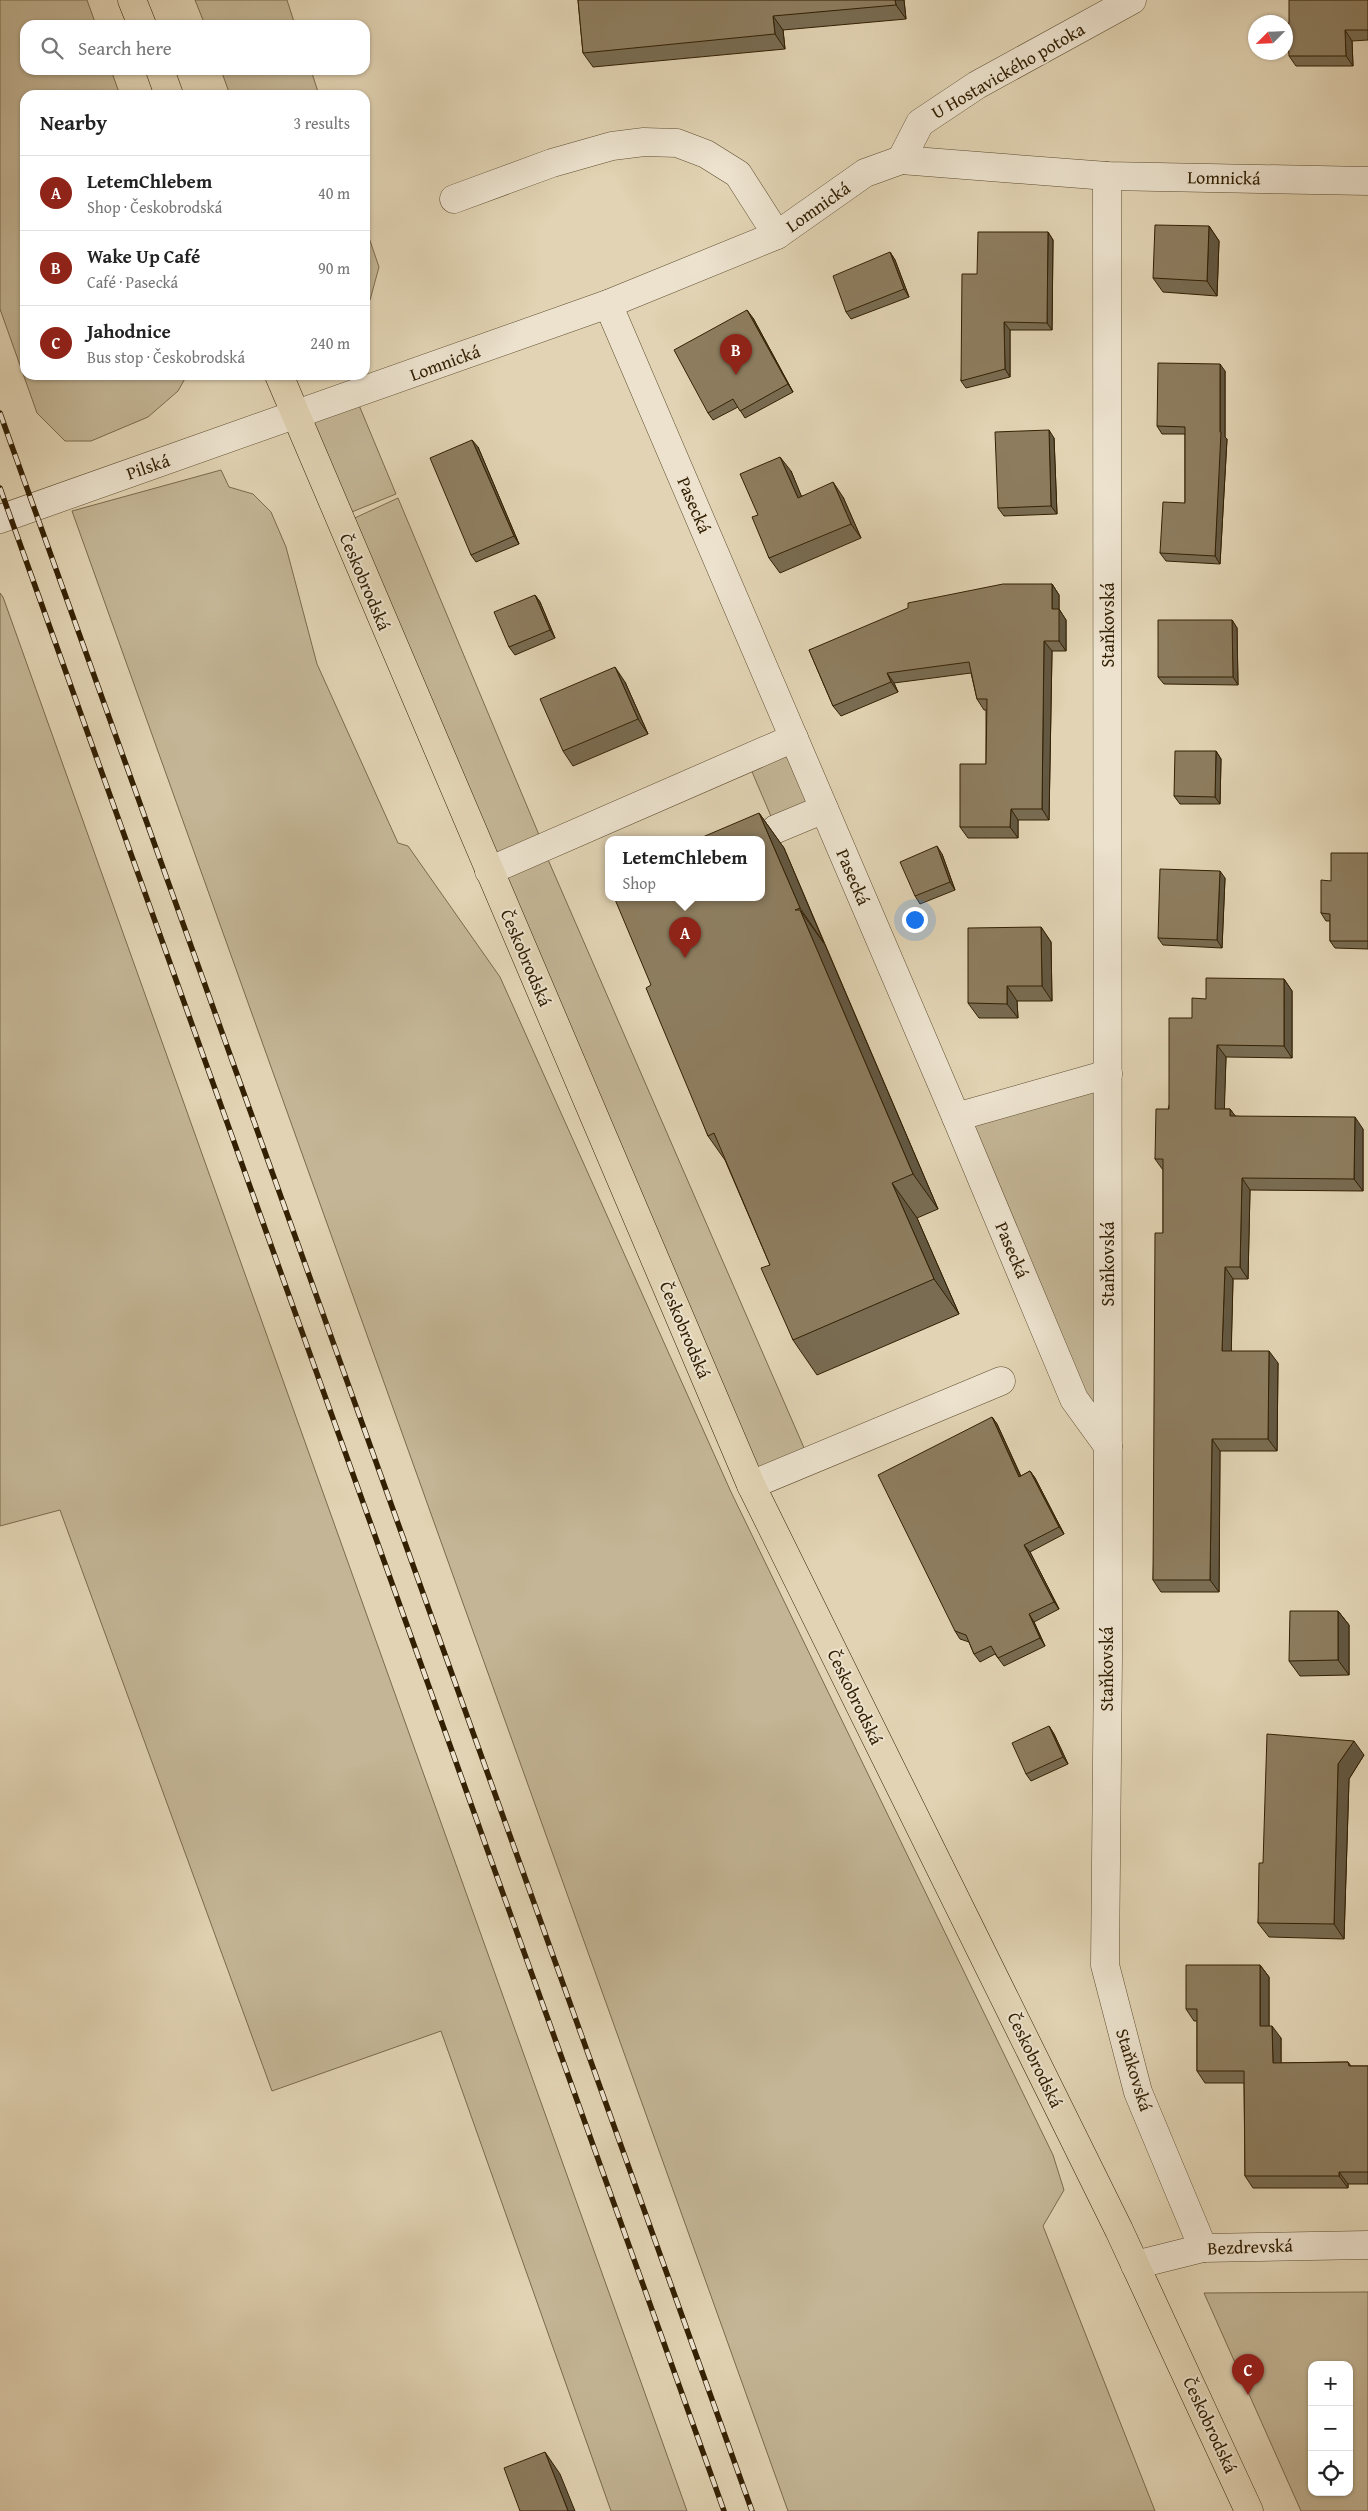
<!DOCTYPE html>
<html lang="en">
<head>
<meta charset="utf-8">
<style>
	:root { --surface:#fff; --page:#f2f2f2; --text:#222; --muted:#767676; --line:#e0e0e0; --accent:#8f2418 }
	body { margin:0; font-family:"Gentium Book Plus",serif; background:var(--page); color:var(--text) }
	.controls { position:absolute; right:15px; bottom:15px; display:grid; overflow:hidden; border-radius:10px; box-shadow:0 1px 4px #0004 }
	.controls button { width:45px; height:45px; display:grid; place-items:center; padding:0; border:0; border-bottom:1px solid var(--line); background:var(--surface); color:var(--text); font:25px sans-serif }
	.compass { position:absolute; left:1248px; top:15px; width:45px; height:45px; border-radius:50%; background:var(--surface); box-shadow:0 1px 4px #0004; rotate:246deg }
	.you { position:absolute; left:914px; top:919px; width:18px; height:18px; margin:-12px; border:4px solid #fff; border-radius:50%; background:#1a73e8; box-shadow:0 0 0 8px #1a73e833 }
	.badge { display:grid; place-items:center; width:32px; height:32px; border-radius:50%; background:var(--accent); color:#fff; font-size:16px; font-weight:700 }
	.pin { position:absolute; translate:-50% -41px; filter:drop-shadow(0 1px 2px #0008) }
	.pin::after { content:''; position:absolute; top:26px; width:18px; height:15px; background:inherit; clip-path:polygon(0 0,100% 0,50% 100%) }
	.popup { position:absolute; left:605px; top:836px; width:160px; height:65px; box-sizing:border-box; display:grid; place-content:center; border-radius:10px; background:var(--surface); filter:drop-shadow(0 1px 4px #0005); font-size:16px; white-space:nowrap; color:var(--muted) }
	.popup b { font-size:19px; color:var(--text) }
	.popup::after { content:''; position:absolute; left:50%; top:100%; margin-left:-10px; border:10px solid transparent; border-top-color:var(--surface) }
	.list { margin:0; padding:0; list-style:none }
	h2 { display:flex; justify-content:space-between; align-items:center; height:65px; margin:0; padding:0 20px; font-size:21px }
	h2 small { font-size:16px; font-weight:400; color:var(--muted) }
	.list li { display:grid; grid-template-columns:32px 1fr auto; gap:15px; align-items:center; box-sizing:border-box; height:75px; padding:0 20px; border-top:1px solid var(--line) }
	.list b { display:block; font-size:19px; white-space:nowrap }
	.list p { margin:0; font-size:16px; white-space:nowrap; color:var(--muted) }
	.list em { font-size:16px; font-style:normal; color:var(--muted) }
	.icon { flex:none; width:28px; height:28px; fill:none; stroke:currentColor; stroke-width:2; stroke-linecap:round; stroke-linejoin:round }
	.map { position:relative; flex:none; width:1368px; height:2511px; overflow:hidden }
	.search { position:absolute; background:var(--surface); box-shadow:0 1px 4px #0004; left:20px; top:20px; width:350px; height:55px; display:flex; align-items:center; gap:12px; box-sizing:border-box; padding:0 18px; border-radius:15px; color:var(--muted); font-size:19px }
	.panel { position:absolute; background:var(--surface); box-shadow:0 1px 4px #0004; left:20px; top:90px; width:350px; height:290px; border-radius:15px }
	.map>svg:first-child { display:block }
</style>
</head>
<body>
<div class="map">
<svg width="1368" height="2511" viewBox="0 0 1368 2511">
	<rect width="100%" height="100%" fill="#e1d3b3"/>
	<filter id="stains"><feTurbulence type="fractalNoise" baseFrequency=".004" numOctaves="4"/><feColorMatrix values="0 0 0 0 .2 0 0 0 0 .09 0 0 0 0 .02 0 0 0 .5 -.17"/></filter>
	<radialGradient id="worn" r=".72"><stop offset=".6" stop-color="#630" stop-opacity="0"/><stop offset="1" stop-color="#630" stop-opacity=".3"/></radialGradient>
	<g fill="#c3b595" stroke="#7b6a4c" fill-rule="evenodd">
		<path d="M 0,0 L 87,0 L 96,25 L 25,25 L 25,70 L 111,70 L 120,95 L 25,95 L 25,375 L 187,375 L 178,391 L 148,417 L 91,441 L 65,441 L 37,413 L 0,309 Z"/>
		<path d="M 195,0 L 287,0 L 295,25 L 205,25 Z"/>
		<path d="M 221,70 L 311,70 L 319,95 L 230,95 Z"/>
		<path d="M 365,226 L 379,267 L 370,300 L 365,306 Z"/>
		<path d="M 356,398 L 396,494 L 342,516 L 300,418 Z"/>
		<path d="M 221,470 L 229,487 L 253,494 L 271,512 L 286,547 L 317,664 L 398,843 L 408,846 L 500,977 L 731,1492 L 1053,2155 L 1064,2190 L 1043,2226 L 1155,2511 L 788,2511 L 72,511 Z"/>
		<path d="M 398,498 L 542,842 L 494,869 L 344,523 Z"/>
		<path d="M 0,593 L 3,597 L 687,2511 L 611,2511 L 441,2031 L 272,2091 L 60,1510 L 0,1526 Z"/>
		<path d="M 793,741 L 822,808 L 776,828 L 747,760 Z"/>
		<path d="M 546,855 L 808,1457 L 754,1478 L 498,876 Z"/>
		<path d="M 1102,1081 L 1100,1427 L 963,1121 Z"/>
		<path d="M 1368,2292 L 1368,2511 L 1301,2511 L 1204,2293 ZM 1312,2365 L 1349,2365 L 1349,2492 L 1312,2492 Z"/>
	</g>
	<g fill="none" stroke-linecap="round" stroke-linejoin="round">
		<g stroke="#5e4d2f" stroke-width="29">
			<g id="minor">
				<path d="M 901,160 L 920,123 L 977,85 L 1132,0"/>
				<path d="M 1107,176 L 1108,1657 L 1105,1965 L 1138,2092 L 1203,2248"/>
				<path d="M 454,199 L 552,163 L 612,146 L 644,142 L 677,143 L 706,154 L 738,174 L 777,235"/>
				<path d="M 608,304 L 956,1117 L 1074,1399 L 1108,1446"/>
				<path d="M 0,519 L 608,304 L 777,235 L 865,173 L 901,160 L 1107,176 L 1368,181"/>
				<path d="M 776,829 L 824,809"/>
				<path d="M 489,871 L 794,738"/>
				<path d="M 956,1117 L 1108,1074"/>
				<path d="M 751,1485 L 1001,1381"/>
				<path d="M 1135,2265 L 1203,2248 L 1368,2245"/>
			</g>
		</g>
		<g stroke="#332003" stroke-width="29">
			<g id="major">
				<path d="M 132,0 L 142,25"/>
				<path d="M 160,70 L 169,95"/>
				<path d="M 279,375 L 751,1485 L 1119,2230 L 1249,2511"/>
			</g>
		</g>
		<use href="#minor" stroke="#ece2ce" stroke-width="28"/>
		<use href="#major" stroke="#e1d3b3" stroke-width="28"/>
		<g stroke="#332003" stroke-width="5.5">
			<g id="rail">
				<path d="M 0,413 L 752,2511"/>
				<path d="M 0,488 L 724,2511"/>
			</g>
		</g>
		<use href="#rail" stroke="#ece2ce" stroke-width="4" stroke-dasharray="11" stroke-linecap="butt"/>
	</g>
	<g fill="#796c52" stroke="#332003">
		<path d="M 578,0 L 904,0 L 906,19 L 783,30 L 785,49 L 593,67 L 583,53 Z"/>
		<path d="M 1368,0 L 1368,40 L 1352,41 L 1353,66 L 1296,66 L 1289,56 Z"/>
		<path d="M 1209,226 L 1219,241 L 1217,296 L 1163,292 L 1153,278 Z"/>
		<path d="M 1048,232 L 1053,240 L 1052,330 L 1010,330 L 1010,377 L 966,388 L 961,381 L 977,274 Z"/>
		<path d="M 890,252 L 895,260 L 909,297 L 851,319 L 846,312 Z"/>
		<path d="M 753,318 L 793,392 L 745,418 L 738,407 L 713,420 L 708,413 Z"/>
		<path d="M 1225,371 L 1225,437 L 1227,439 L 1220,564 L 1166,561 L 1160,553 L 1185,503 L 1185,434 L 1162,434 L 1157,426 Z"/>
		<path d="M 1054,438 L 1057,514 L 1004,516 L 998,508 Z"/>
		<path d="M 478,447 L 519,544 L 476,562 L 471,555 Z"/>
		<path d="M 791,471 L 801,496 L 843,497 L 861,538 L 780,573 L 769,558 L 758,515 Z"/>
		<path d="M 1052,584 L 1059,595 L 1059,609 L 1066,620 L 1066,651 L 1052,651 L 1049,820 L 1018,820 L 1018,838 L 968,838 L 960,827 L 986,764 L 986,710 L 984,710 L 977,699 L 971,673 L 894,683 L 898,692 L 841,716 L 833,706 L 809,650 Z"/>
		<path d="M 535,595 L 540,602 L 555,638 L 515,655 L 509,647 Z"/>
		<path d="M 1232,620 L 1237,628 L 1238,685 L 1164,684 L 1158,677 Z"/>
		<path d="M 625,682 L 648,734 L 573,766 L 563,751 Z"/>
		<path d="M 1216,751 L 1221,759 L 1220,804 L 1180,804 L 1174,796 Z"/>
		<path d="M 759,813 L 784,848 L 938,1209 L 917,1218 L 959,1314 L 817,1375 L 793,1340 L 770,1265 L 725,1160 L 708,1136 L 651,985 Z"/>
		<path d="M 1368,853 L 1368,949 L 1335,948 L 1330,941 L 1330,921 L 1326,921 L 1321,913 L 1331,881 Z"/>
		<path d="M 942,854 L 955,890 L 920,904 L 915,896 Z"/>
		<path d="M 1225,878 L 1222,948 L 1163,945 L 1158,938 Z"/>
		<path d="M 1041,927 L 1051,942 L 1052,1001 L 1017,1001 L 1018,1018 L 979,1018 L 968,1003 Z"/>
		<path d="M 1284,979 L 1292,991 L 1292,1058 L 1226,1057 L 1224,1109 L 1230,1109 L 1235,1116 L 1363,1129 L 1363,1191 L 1250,1190 L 1248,1279 L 1233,1279 L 1231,1351 L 1278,1363 L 1277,1451 L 1220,1451 L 1219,1592 L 1161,1592 L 1153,1580 L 1163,1233 L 1163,1170 L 1155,1159 L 1192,1018 L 1206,999 Z"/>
		<path d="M 992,1417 L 997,1424 L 1021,1476 L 1030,1471 L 1035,1478 L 1064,1534 L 1030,1552 L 1059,1609 L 1034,1622 L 1045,1646 L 1004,1666 L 995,1654 L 980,1662 L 974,1654 L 969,1642 L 960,1639 L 955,1631 Z"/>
		<path d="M 1338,1611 L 1349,1625 L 1349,1675 L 1300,1676 L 1289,1661 Z"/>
		<path d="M 1049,1726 L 1054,1734 L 1068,1764 L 1031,1781 L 1026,1774 Z"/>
		<path d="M 1364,1755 L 1349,1779 L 1344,1939 L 1269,1937 L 1258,1923 L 1263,1863 Z"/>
		<path d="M 1260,1965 L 1269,1977 L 1269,2026 L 1281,2038 L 1281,2063 L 1348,2062 L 1351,2066 L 1368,2066 L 1368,2184 L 1348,2184 L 1348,2188 L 1253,2188 L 1245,2176 L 1244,2083 L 1205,2083 L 1197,2071 L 1197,2021 L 1194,2021 L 1186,2009 Z"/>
	</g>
	<g fill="#635842" stroke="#332003">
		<path d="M 895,0 L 904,0 L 906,19 L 896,5 Z"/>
		<path d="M 773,16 L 783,30 L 785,49 L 775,34 Z"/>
		<path d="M 1345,30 L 1352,41 L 1353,66 L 1346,56 Z"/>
		<path d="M 1209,226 L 1219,241 L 1217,296 L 1207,281 Z"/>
		<path d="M 1048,232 L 1053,240 L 1052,330 L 1047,323 Z"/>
		<path d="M 890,252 L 895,260 L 909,297 L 904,289 Z"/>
		<path d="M 747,310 L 753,318 L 793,392 L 788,384 Z"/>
		<path d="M 1004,322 L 1010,330 L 1010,377 L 1005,369 Z"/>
		<path d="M 1220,364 L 1225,371 L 1225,437 L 1227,439 L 1220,564 L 1215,556 L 1220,432 Z"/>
		<path d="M 1049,430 L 1054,438 L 1057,514 L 1051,506 Z"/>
		<path d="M 472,440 L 478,447 L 519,544 L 514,536 Z"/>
		<path d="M 780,457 L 791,471 L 808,512 L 798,498 Z"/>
		<path d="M 833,482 L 843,497 L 861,538 L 851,524 Z"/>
		<path d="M 1052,584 L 1059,595 L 1059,609 L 1066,620 L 1066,651 L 1059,641 L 1052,609 Z"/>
		<path d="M 535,595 L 540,602 L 555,638 L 550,630 Z"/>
		<path d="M 1232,620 L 1237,628 L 1238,685 L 1233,677 Z"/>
		<path d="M 1044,641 L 1052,651 L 1049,820 L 1042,809 Z"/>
		<path d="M 615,667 L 625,682 L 648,734 L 638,719 Z"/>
		<path d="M 887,673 L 894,683 L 898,692 L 891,682 Z"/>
		<path d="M 1216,751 L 1221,759 L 1220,804 L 1215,797 Z"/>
		<path d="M 1011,809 L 1018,820 L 1018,838 L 1010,827 Z"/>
		<path d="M 759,813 L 784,848 L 824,943 L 800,908 Z"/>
		<path d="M 937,846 L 942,854 L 955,890 L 950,882 Z"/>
		<path d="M 1220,871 L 1225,878 L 1222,948 L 1217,940 Z"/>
		<path d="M 800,910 L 825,945 L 938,1209 L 913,1174 Z"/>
		<path d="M 1041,927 L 1051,942 L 1052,1001 L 1042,986 Z"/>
		<path d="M 1284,979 L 1292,991 L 1292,1058 L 1284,1046 Z"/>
		<path d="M 1007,986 L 1017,1001 L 1018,1018 L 1007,1004 Z"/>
		<path d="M 1217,1045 L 1226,1057 L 1224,1121 L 1215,1109 Z"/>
		<path d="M 1230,1109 L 1239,1121 L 1230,1116 Z"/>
		<path d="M 1355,1117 L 1363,1129 L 1363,1191 L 1354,1179 Z"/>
		<path d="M 1242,1178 L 1250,1190 L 1248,1279 L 1240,1267 Z"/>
		<path d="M 892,1183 L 917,1218 L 959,1314 L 934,1279 Z"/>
		<path d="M 1225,1267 L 1233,1279 L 1231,1363 L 1222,1351 Z"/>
		<path d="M 1269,1351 L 1278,1363 L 1277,1451 L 1268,1439 Z"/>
		<path d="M 992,1417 L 997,1424 L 1024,1484 L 1019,1477 Z"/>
		<path d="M 1212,1439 L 1220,1451 L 1219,1592 L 1210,1580 Z"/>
		<path d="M 1030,1471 L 1035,1478 L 1064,1534 L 1059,1527 Z"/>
		<path d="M 1024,1545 L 1030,1552 L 1059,1609 L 1054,1602 Z"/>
		<path d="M 1338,1611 L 1349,1625 L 1349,1675 L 1338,1660 Z"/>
		<path d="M 1029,1614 L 1034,1622 L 1045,1646 L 1040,1638 Z"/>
		<path d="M 1049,1726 L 1054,1734 L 1068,1764 L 1063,1757 Z"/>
		<path d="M 1354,1741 L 1364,1755 L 1349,1779 L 1344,1939 L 1334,1924 L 1338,1764 Z"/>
		<path d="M 1260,1965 L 1269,1977 L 1269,2038 L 1260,2026 Z"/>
		<path d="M 1272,2026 L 1281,2038 L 1281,2075 L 1273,2063 Z"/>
		<path d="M 1339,2172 L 1348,2184 L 1348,2188 L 1339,2176 Z"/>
		<path d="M 545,2452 L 560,2474 L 575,2511 L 568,2511 Z"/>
	</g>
	<g fill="#8d7d5f" stroke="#332003">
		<path d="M 578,0 L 895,0 L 896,5 L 773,16 L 775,34 L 583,53 Z"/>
		<path d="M 1289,0 L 1368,0 L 1368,30 L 1345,30 L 1346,56 L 1289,56 L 1288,43 L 1286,40 L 1286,27 L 1289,23 Z"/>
		<path d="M 1155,225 L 1209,226 L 1207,281 L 1153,278 Z"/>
		<path d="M 978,232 L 1048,232 L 1047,323 L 1004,322 L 1005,369 L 961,381 L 962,274 L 977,274 Z"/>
		<path d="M 890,252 L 904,289 L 846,312 L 833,276 Z"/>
		<path d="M 747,310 L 788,384 L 740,411 L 733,399 L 708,413 L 674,350 Z"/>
		<path d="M 1158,363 L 1220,364 L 1220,432 L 1221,432 L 1215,556 L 1160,553 L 1163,502 L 1185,503 L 1185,427 L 1157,426 Z"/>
		<path d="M 1049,430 L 1051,506 L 998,508 L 995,432 Z"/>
		<path d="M 472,440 L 514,536 L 471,555 L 430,458 Z"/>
		<path d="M 780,457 L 798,498 L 833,482 L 851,524 L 769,558 L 752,517 L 758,515 L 740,474 Z"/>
		<path d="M 1003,584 L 1052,584 L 1052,609 L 1059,609 L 1059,641 L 1044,641 L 1042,809 L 1011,809 L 1010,827 L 960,827 L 960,764 L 986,764 L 987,699 L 977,699 L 969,662 L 887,673 L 891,682 L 833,706 L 809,650 L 908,608 L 908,603 Z"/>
		<path d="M 535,595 L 550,630 L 509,647 L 494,612 Z"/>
		<path d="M 1158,620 L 1232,620 L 1233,677 L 1158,677 Z"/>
		<path d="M 615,667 L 638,719 L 563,751 L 540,699 Z"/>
		<path d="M 1175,751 L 1216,751 L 1215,797 L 1174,796 Z"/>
		<path d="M 759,813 L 800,908 L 795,910 L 800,910 L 913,1174 L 892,1183 L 934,1279 L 793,1340 L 761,1268 L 770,1265 L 714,1133 L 708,1136 L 646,988 L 651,985 L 614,897 L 761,897 L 761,839 L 698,839 Z"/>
		<path d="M 937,846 L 950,882 L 915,896 L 900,862 Z"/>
		<path d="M 1331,853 L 1368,853 L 1368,941 L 1330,941 L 1330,914 L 1321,913 L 1321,880 L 1331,881 Z"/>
		<path d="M 1160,869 L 1220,871 L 1217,940 L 1158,938 Z"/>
		<path d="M 609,877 L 609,885 L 606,879 Z"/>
		<path d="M 1041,927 L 1042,986 L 1007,986 L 1007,1004 L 968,1003 L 968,928 Z"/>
		<path d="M 1206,978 L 1284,979 L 1284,1046 L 1217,1045 L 1215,1109 L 1230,1109 L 1230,1116 L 1355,1117 L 1354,1179 L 1242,1178 L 1240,1267 L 1225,1267 L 1222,1351 L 1269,1351 L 1268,1439 L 1212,1439 L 1210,1580 L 1153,1580 L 1155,1233 L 1163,1233 L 1163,1159 L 1155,1159 L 1156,1109 L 1169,1109 L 1169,1018 L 1192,1018 L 1192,998 L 1206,999 Z"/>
		<path d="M 992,1417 L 1019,1477 L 1030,1471 L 1059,1527 L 1024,1545 L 1054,1602 L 1029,1614 L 1040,1638 L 998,1658 L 991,1646 L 974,1654 L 966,1635 L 955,1631 L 878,1475 Z"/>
		<path d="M 1290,1611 L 1338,1611 L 1338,1660 L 1289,1661 Z"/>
		<path d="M 1049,1726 L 1063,1757 L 1026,1774 L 1012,1743 Z"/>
		<path d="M 1267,1734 L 1354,1741 L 1338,1764 L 1334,1924 L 1258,1923 L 1259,1863 L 1263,1863 Z"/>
		<path d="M 1186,1965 L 1260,1965 L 1260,2026 L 1272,2026 L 1273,2063 L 1348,2062 L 1349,2066 L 1368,2066 L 1368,2172 L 1339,2172 L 1339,2176 L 1245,2176 L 1244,2071 L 1197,2071 L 1197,2009 L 1186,2009 Z"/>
		<path d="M 545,2452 L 568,2511 L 520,2511 L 504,2468 Z"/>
	</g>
	<g text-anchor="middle" stroke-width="4" stroke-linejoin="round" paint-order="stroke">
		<g font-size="18" fill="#332003" stroke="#ece2ce">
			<text transform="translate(1008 71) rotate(-30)" y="6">U Hostavického potoka</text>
			<text transform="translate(1224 178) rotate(1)" y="6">Lomnická</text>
			<text transform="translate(818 207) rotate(-35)" y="6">Lomnická</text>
			<text transform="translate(445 363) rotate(-20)" y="6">Lomnická</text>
			<text transform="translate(148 467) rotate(-19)" y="6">Pilská</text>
			<text transform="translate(694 505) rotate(67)" y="6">Pasecká</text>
			<text transform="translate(365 582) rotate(67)" y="6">Českobrodská</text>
			<text transform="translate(1108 625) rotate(-90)" y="6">Staňkovská</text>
			<text transform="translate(853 877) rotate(67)" y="6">Pasecká</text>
			<text transform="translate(526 958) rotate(67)" y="6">Českobrodská</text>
			<text transform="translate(1012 1250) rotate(67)" y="6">Pasecká</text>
			<text transform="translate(1108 1264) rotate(-90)" y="6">Staňkovská</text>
			<text transform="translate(685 1330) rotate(67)" y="6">Českobrodská</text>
			<text transform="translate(1107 1669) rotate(-90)" y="6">Staňkovská</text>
			<text transform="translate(855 1697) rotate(64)" y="6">Českobrodská</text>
			<text transform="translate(1035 2060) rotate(64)" y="6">Českobrodská</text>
			<text transform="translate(1134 2070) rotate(73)" y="6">Staňkovská</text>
			<text transform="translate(1250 2247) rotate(-2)" y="6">Bezdrevská</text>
			<text transform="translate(1210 2425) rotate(65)" y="6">Českobrodská</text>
		</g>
	</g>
	<rect width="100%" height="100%" filter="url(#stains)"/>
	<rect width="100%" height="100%" fill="url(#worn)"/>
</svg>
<div class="controls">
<button>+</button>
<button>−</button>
<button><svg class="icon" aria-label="locate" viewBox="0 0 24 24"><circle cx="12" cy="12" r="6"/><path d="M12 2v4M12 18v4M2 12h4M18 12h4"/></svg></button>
</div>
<svg class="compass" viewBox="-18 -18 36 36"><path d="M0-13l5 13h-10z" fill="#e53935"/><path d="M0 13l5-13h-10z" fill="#767676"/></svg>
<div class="you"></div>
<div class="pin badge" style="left:685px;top:958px">A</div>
<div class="popup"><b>LetemChlebem</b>Shop</div>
<div class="pin badge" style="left:736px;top:375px">B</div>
<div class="pin badge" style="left:1248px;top:2395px">C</div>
<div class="search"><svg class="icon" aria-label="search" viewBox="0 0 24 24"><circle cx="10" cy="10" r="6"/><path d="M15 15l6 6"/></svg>Search here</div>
<section class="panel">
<h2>Nearby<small>3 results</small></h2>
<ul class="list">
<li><span class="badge">A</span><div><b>LetemChlebem</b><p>Shop · Českobrodská</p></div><em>40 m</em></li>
<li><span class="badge">B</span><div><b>Wake Up Café</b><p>Café · Pasecká</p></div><em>90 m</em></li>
<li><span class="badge">C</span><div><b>Jahodnice</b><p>Bus stop · Českobrodská</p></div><em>240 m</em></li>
</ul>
</section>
</div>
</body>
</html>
